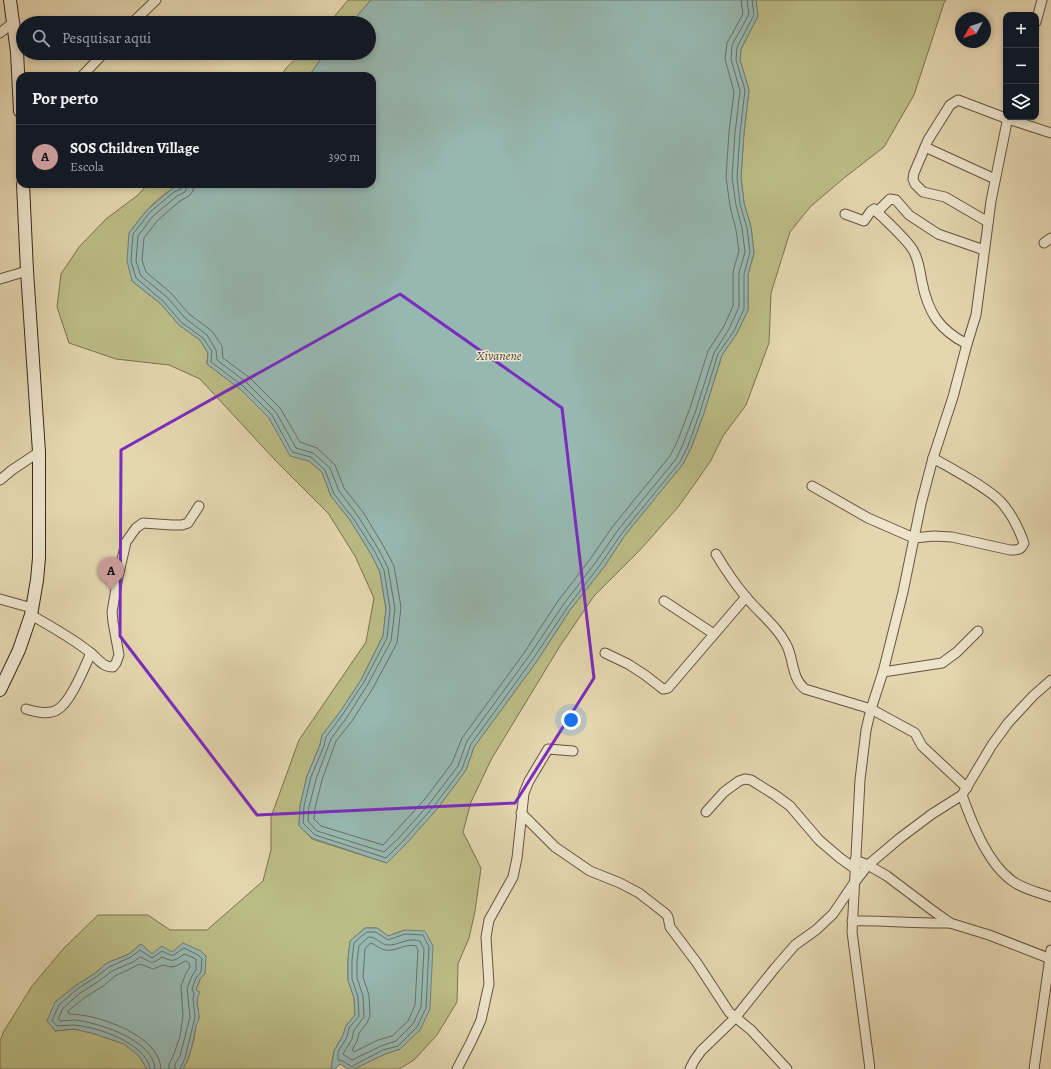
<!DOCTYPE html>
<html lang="pt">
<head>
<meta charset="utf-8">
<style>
	:root { --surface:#171b24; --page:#20242c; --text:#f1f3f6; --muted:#9ea1a6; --line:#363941; --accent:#c59692 }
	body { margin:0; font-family:Alegreya,serif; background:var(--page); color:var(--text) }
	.controls { position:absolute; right:12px; top:12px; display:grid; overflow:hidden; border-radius:8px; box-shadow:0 2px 6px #0003 }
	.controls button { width:36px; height:36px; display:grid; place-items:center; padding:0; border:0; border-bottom:1px solid var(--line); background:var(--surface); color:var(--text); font:20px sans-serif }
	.compass { position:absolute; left:955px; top:12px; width:36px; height:36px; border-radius:50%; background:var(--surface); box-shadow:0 2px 6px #0003; rotate:230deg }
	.you { position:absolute; left:571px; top:720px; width:14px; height:14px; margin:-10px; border:3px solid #fff; border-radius:50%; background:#1a73e8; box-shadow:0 0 0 6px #1a73e833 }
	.badge { display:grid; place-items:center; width:26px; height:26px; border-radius:50%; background:var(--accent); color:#111; font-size:13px; font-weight:700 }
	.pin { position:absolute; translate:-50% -33px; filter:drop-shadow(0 1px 2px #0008) }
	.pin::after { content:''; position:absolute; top:21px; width:14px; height:12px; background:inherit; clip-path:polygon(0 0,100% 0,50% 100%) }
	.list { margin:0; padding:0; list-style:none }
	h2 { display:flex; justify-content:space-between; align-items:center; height:52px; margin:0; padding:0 16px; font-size:17px }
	h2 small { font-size:13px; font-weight:400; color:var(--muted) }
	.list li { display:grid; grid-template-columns:26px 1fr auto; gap:12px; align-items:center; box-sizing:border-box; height:64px; padding:0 16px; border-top:1px solid var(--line) }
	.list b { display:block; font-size:15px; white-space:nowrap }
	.list p { margin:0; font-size:13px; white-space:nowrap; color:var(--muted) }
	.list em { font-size:13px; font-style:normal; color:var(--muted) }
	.icon { flex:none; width:22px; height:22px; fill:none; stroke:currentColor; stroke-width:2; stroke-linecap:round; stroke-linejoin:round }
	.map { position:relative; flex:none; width:1051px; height:1069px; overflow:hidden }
	.search { position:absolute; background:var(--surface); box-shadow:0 2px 6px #0003; left:16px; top:16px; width:360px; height:44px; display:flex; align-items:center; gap:10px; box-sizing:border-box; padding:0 14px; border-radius:22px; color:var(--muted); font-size:15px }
	.panel { position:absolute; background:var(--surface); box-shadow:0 2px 6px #0003; left:16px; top:72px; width:360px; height:116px; border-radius:12px }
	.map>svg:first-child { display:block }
</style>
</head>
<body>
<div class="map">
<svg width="1051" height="1069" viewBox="0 0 1051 1069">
	<rect width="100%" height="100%" fill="#e4d6af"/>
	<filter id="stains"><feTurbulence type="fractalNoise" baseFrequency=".005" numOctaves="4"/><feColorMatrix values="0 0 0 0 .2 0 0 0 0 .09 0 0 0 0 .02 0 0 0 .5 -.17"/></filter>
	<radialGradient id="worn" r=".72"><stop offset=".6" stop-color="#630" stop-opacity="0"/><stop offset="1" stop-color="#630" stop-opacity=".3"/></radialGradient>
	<g fill="#bbbc86" stroke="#7c7151">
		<path d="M 348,0 L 371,0 L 351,23 L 329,23 Z"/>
		<path d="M 756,0 L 946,0 L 944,3 L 914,95 L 884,147 L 844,178 L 810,207 L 790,232 L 771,293 L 769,343 L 746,405 L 723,436 L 710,462 L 679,506 L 640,550 L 594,596 L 560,646 L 492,758 L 471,802 L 463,832 L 481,868 L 475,911 L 469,938 L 458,964 L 457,1002 L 437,1035 L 414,1060 L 399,1069 L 354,1069 L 385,1054 L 400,1049 L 405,930 L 388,936 L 377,928 L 365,928 L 350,941 L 348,960 L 348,980 L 354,998 L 355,1015 L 346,1026 L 343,1035 L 334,1051 L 331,1069 L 183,1069 L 188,1060 L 194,1039 L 196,1025 L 199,1018 L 196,990 L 200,979 L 205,974 L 172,952 L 152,954 L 141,944 L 129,954 L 107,963 L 94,974 L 75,986 L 55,1002 L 55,1031 L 74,1029 L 95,1034 L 124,1044 L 139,1056 L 147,1069 L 0,1069 L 0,1041 L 4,1031 L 32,986 L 64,948 L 98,915 L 148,915 L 170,930 L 207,930 L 263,881 L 271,850 L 271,817 L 299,740 L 366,642 L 374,598 L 355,556 L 328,513 L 275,460 L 200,379 L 169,365 L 116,359 L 69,343 L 57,307 L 61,274 L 79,247 L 106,219 L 138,195 L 148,184 L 183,184 C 159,193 144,213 129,233 L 132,281 L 161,304 L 179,325 L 200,340 L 208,353 L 207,364 L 240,389 L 269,418 L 290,455 L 309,461 L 322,472 L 331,496 L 350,520 L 371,554 L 380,572 L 386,609 L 383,636 L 361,680 L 340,712 L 322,735 L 320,745 L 307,776 L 300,806 L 299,825 L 312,839 L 387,863 L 437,809 L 466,770 L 474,747 L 537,661 L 570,610 L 604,567 L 625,535 L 683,464 L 691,448 L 704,413 L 722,355 L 737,333 L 748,310 L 748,274 L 754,253 L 751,227 L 744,203 L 741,177 L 744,133 L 749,90 L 740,60 L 741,49 L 758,16 Z"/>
		<path d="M 302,53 L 325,53 L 309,76 L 281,76 L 286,68 Z"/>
	</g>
	<g fill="#97b8b1" stroke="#737e75">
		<path d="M 371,0 L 756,0 L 758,16 L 741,49 L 740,60 L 749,90 L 744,133 L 741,177 L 744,203 L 751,227 L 754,253 L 748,274 L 748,310 L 737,333 L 722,355 L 704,413 L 691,448 L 683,464 L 625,535 L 604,567 L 570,610 L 537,661 L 474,747 L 466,770 L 437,809 L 406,844 L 387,863 L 312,838 L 299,826 L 300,806 L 307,776 L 320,745 L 322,735 L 340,712 L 361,680 L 383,636 L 386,609 L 380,572 L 371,554 L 350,520 L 331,496 L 322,472 L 309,461 L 290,456 L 269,418 L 240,389 L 207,364 L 208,353 L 200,340 L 179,325 L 161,304 L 132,281 L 127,261 L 129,233 L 147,210 L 173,188 L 183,184 L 372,184 L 372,76 L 309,76 L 325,53 L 369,53 L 369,23 L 351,23 Z"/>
		<path d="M 365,928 L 377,928 L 388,936 L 405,930 L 425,931 L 433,946 L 431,986 L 430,1009 L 420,1030 L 400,1049 L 385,1054 L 354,1069 L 348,1069 L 340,1064 L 335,1069 L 331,1069 L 334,1051 L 343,1035 L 346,1026 L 355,1015 L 354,998 L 348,980 L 348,960 L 350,941 Z"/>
		<path d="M 183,943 L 201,951 L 206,956 L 205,974 L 200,979 L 196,990 L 200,992 C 194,1003 199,1007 199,1017 C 199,1020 197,1023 196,1026 C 193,1041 191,1055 183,1069 L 147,1069 L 139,1056 L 124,1044 L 95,1034 L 74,1029 L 55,1031 L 47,1021 L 55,1002 L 75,986 L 94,974 L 107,963 L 129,954 L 141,944 L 152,954 L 162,946 L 172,952 Z"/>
	</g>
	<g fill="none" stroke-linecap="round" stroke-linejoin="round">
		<g stroke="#6a6f66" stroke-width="1">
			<path d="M 183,184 L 181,189 L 174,192 L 150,212 L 133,234 L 131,261 L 136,278 L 163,301 L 181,322 L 203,338 L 212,351 L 211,362 L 243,386 L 272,415 L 292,452 L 311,457 L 325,470 L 334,494 L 353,518 L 375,552 L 384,570 L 390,609 L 387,638 L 364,682 L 343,714 L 326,737 L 324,746 L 311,777 L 304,806 L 303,823 L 315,835 L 386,858 L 403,841 L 434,806 L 462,769 L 471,744 L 533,659 L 567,608 L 600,565 L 622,533 L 680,462 L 688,446 L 700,412 L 718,354 L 734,331 L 744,309 L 744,274 L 750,252 L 747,228 L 740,204 L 737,177 L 740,133 L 745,90 L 736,60 L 737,47 L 754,15 L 752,0"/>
			<path d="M 188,184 L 185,192 L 177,196 L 153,216 L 138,236 L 136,261 L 141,276 L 167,297 L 185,318 L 207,335 L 216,350 L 217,360 L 246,382 L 276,412 L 296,448 L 313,453 L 330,468 L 339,491 L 358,516 L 379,550 L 388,568 L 395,609 L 391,641 L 368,684 L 347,717 L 331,739 L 316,779 L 309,807 L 308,821 L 317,831 L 384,852 L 399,838 L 430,803 L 458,766 L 467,741 L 529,656 L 563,605 L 596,562 L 618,530 L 676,459 L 683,444 L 696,410 L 714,353 L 729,329 L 739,307 L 739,273 L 745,252 L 742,228 L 736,205 L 732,177 L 735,133 L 740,91 L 731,59 L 732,45 L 749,14 L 747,0"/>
			<path d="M 194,184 L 193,191 L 189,196 L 180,201 L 158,220 L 144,238 L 142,260 L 146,272 L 171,293 L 189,314 L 212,331 L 222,346 L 223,358 L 250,378 L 280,408 L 300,442 L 317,448 L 335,465 L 344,488 L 363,512 L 384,547 L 394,566 L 401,607 L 397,643 L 373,688 L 352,721 L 336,741 L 322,780 L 315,808 L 314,819 L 321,826 L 383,845 L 425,799 L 452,763 L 462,738 L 524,653 L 558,601 L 591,558 L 613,526 L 670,456 L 677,442 L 690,408 L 708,351 L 724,326 L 733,306 L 733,272 L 739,251 L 736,230 L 730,206 L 726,177 L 729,132 L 734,92 L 725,59 L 727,43 L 743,14 L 741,0"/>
			<path d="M 367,932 L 376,932 L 388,940 L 405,934 L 423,935 L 429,947 L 426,1008 L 417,1027 L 398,1046 L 383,1050 L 356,1064 L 352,1067 L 343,1061 L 338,1060 L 338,1052 L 347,1037 L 349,1028 L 359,1016 L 358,997 L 352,979 L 352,960 L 354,943 Z"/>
			<path d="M 369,937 C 377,937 380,944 387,945 C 398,946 406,937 420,941 L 424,949 L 421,1007 L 413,1024 L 396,1041 L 381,1046 L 352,1060 L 344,1055 L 343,1054 L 352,1039 L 354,1030 L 364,1017 L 363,996 L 357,978 L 357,961 L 359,946 Z"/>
			<path d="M 371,943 C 376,945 380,949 385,950 C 396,952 405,943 416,946 L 418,950 L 415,1005 L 408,1021 L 392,1036 L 378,1040 L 354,1052 L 352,1050 L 357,1041 L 359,1033 L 367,1023 L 370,1016 L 369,995 L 363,977 L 365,949 Z"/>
			<path d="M 150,1069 C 147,1043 95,1026 73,1025 C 68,1025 62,1026 57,1026 L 52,1020 L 59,1005 L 77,989 L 96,977 L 109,967 L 131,957 L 140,950 L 152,958 L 162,951 C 176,958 171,956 184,948 L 198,955 L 202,959 L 201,972 L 196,978 L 192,989 L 194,994 L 193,999 L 195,1017 L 185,1058 L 180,1069"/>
			<path d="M 155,1069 C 154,1040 99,1023 75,1020 C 70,1020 65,1021 60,1021 L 58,1019 L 63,1008 L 80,993 L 99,981 L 112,971 L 133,962 L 140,957 C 151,961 150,966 162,957 C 175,963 174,960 185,954 L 196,959 L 196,970 L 192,976 L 187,988 L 190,1017 L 180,1056 L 175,1064 L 175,1069"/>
			<path d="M 161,1069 C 160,1035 97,1014 69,1014 L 68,1011 L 84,998 L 103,986 L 115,976 L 140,964 L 153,969 L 163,965 L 170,967 L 176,966 L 185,961 L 189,963 L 190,967 L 186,973 L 181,986 L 183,1016 L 180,1036 L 174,1054 L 169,1064 L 169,1069"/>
		</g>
		<g stroke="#665241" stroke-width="11">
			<g id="street">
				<path d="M 1036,22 L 1042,0"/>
				<path d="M 132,23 L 156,0"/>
				<path d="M 0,33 L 14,22"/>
				<path d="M 82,76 L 104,53"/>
				<path d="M 925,147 L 995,179"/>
				<path d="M 877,212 L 890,199 L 896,200 L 909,215 L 938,234 L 984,250"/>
				<path d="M 845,214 L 864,221 L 871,211 L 874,209 C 884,219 909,241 914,252 C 919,261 920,272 922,282 C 928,312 939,330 967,344"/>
				<path d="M 988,222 L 945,197 L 923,192 L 915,184 L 913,179 L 914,173 L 928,140 L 950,105 L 958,100 L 1008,119 L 1051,133"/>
				<path d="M 1044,243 L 1051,238"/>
				<path d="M 0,279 L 27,271"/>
				<path d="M 0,480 L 12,470 L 39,452"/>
				<path d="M 812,486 L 868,518 L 914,538 L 934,536 L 952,537 L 1010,550 C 1018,550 1021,550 1024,543 C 1019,529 1011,513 1001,502 C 987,487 952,469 933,458"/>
				<path d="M 716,554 C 725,569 735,584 746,597 C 759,613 777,626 786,644 C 794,658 791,678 805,689 L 871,709 L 915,733 L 922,746 L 967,788"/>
				<path d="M 0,599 L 32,608"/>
				<path d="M 664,601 L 714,634"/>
				<path d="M 31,615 C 52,627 74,639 92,654 C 99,660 103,667 113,667 L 116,663 L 119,655 L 113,622 L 112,612 L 118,577 L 126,542 L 136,528 L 143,523 L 172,525 L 182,525 L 188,523 L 199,506"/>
				<path d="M 605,653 L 628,664 L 645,675 L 663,689 L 668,688 L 746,597"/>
				<path d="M 883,672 L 942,663 L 957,652 L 978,631"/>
				<path d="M 26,709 C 36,712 48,715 57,710 C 71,702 84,668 91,653"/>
				<path d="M 962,795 C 972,823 987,862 1011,880 C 1022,889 1038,892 1051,897"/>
				<path d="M 706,812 L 724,792 L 739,781 L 745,779 L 751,780 L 775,795 L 790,806 L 819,840 L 840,858 L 854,868"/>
				<path d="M 521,813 L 555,847 L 590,871 L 620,883 L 639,893 L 666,914 L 668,917 L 670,927 L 697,963 L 729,1012 L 751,1030 L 787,1069"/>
				<path d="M 855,860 L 868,865 L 887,876 L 932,910 L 950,923 L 989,935 L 1051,959"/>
				<path d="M 852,921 C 885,920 917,924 950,923"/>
				<path d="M 457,1069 L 471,1042 L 481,1020 L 489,984 L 486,937 L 489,920 L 513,877 L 517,858 L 524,793 L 529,781 L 548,749 L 573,751"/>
				<path d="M 690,1069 L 694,1061 L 701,1051 L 735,1018 L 775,968 L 795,945 L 816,930 L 833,914 L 854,883 L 868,865 L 900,838 L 932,814 L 962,795 L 992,745 L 1008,723 L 1033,696 L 1051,680"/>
				<path d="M 870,1069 L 852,932 L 860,780 L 866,730 L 871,709 L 883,672 L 903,592 L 921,504 L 933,458 L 953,397 L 967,344 L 976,315 L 991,201 L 1008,117"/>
				<path d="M 1034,1069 L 1051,950"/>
			</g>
		</g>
		<g stroke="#3c261c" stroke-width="14">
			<g id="secondary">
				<path d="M 10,0 L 17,52 L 20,111"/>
				<path d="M 0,690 L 19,650 L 31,615 L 37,580 L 39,558 L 39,452 L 27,271 L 23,184"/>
			</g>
		</g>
		<use href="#street" stroke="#ede4cb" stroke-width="9"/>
		<use href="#secondary" stroke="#ede4cb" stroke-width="12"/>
	</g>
	<path fill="none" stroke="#7b2cbf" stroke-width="3" stroke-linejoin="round" d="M 400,294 L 562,408 L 594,678 L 515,803 L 257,815 L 120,636 L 121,450 Z"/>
	<g text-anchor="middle" stroke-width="3" stroke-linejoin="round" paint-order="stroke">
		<g font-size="13" font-style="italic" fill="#534a41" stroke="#ede4cb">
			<text x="499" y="360">Xivanene</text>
		</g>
	</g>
	<rect width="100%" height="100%" filter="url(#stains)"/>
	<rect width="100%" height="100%" fill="url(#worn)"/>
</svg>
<div class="controls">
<button>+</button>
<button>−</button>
<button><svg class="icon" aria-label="layers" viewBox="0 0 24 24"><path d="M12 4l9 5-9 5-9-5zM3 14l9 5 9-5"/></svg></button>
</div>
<svg class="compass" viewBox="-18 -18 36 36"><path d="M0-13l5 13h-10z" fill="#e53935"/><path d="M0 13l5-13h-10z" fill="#9ea1a6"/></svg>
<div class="you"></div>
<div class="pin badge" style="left:111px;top:590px">A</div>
<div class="search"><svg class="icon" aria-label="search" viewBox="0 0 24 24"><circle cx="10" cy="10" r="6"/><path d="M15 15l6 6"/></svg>Pesquisar aqui</div>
<section class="panel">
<h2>Por perto<small></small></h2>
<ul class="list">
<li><span class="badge">A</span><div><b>SOS Children Village</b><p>Escola</p></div><em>390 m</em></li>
</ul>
</section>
</div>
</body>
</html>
